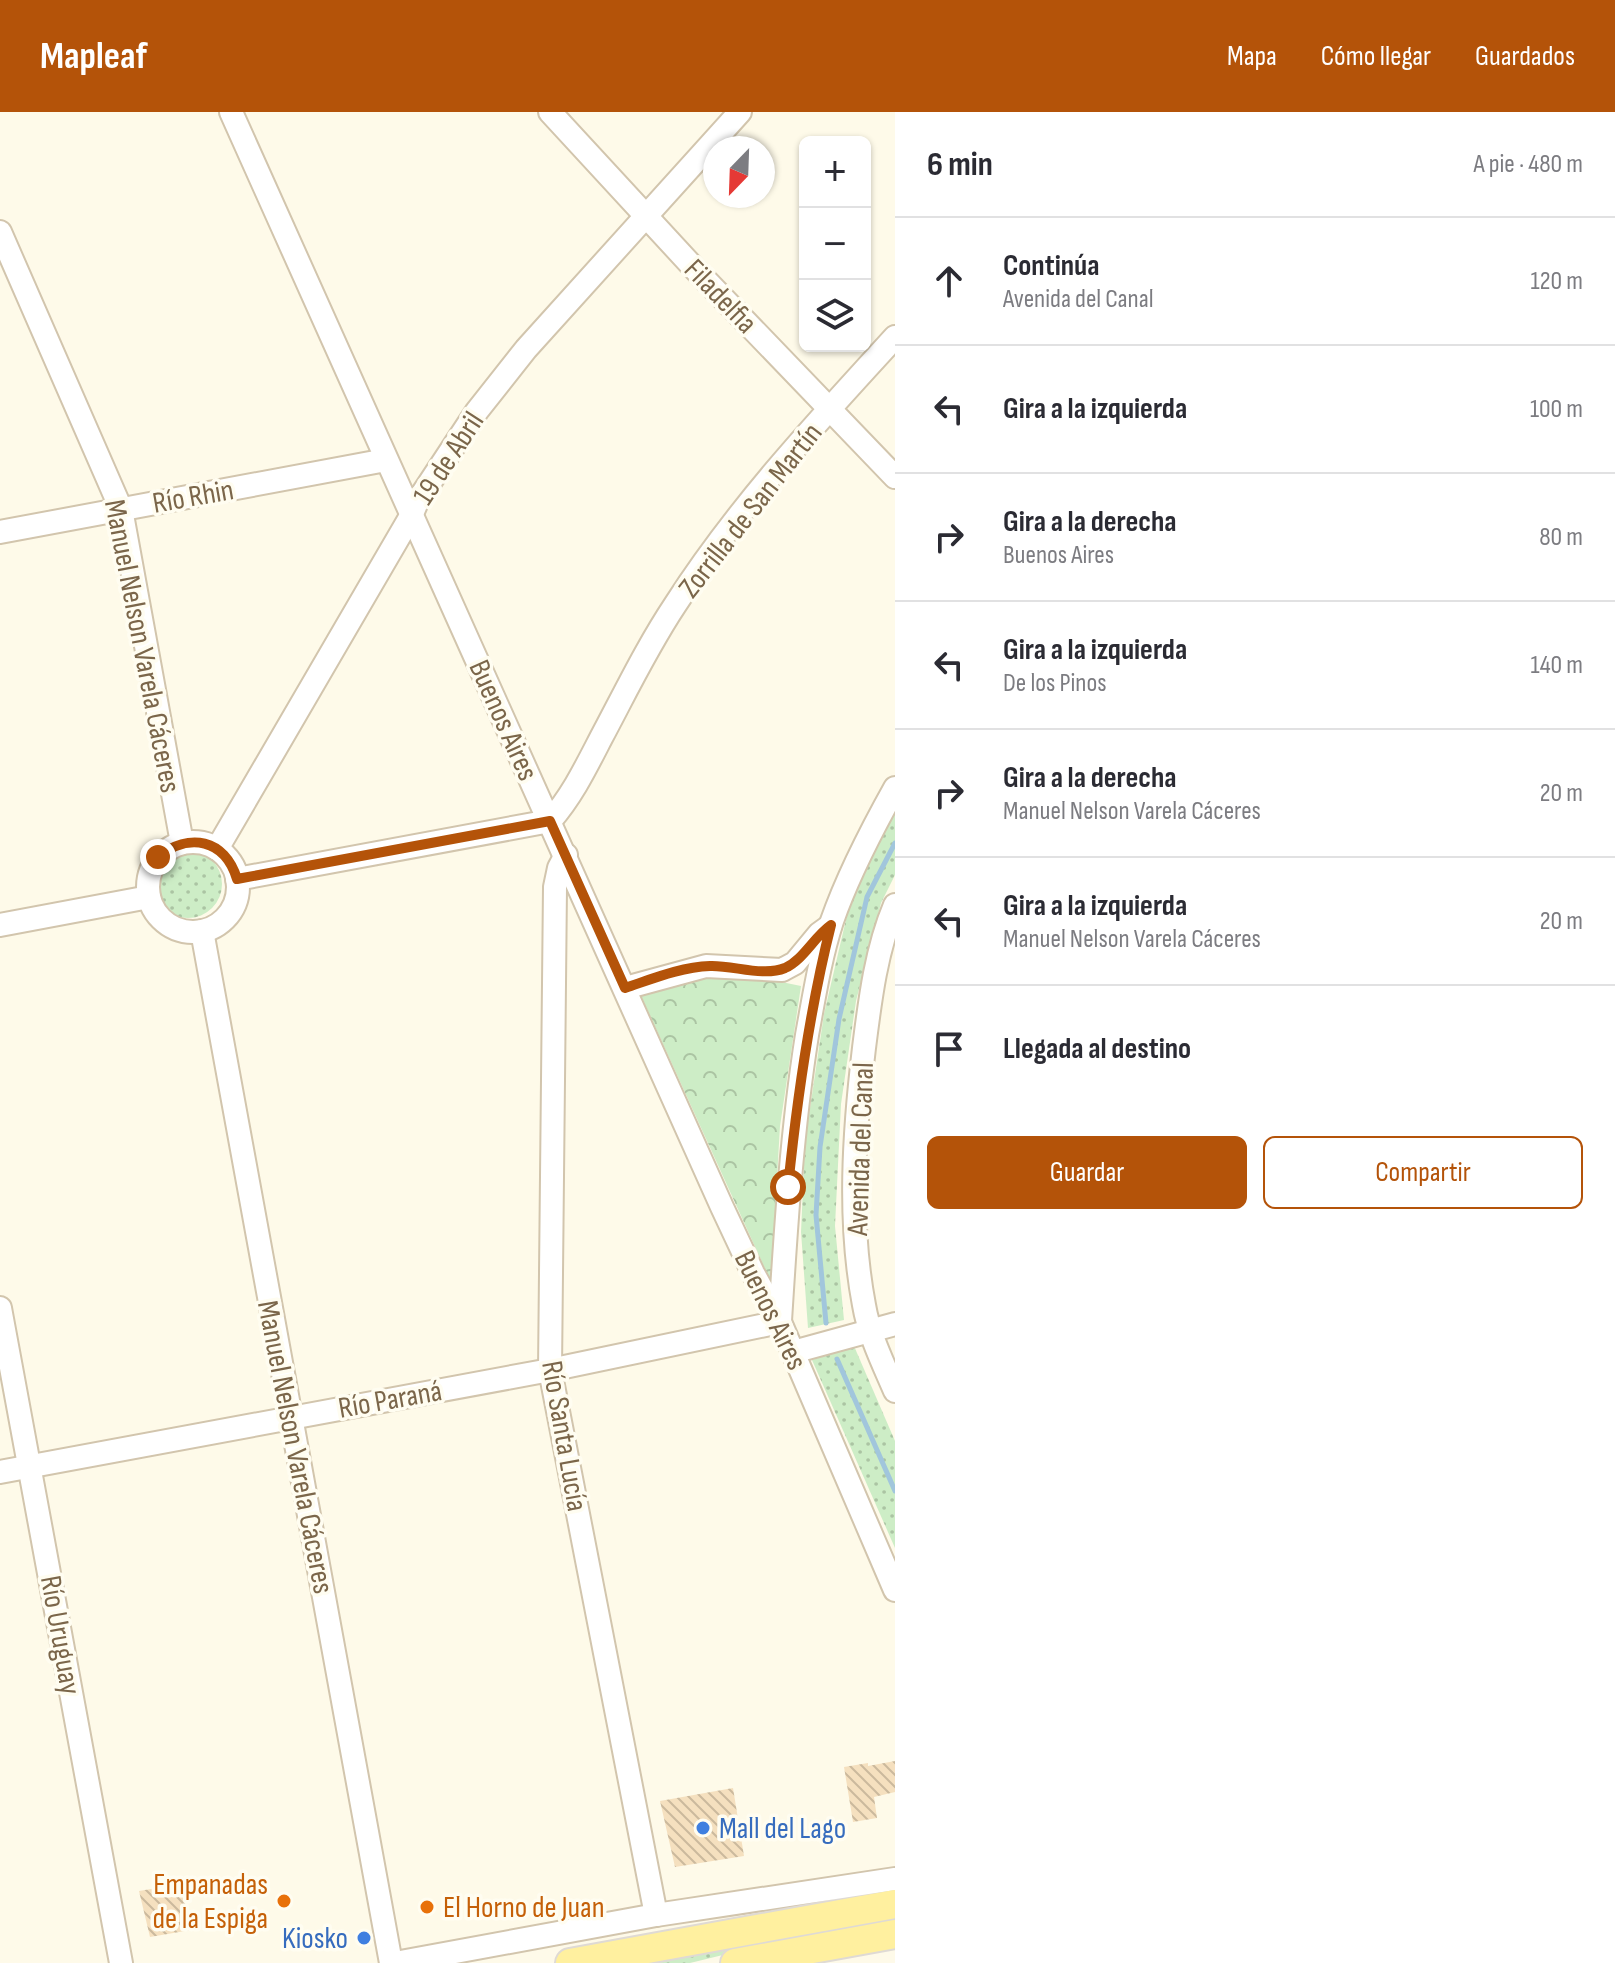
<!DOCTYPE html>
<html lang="es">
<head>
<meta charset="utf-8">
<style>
	:root { --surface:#fff; --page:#f2f2f3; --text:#2b2b33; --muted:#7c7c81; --line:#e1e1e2; --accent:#b45309 }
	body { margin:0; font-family:"Sofia Sans Condensed",sans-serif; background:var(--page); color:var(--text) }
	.controls { position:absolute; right:24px; top:24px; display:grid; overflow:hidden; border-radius:12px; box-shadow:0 2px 6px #0004 }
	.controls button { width:72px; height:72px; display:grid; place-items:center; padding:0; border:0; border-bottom:2px solid var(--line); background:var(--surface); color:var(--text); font:40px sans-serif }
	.compass { position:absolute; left:703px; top:24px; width:72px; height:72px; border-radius:50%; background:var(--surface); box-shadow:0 2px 6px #0004; rotate:203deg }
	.stop { position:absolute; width:24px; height:24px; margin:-18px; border:6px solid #b45309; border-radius:50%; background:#fff }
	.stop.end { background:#b45309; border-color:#fff; box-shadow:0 2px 8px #0008 }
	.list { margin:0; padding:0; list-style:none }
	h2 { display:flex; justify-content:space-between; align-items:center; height:104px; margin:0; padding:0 32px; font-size:34px }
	h2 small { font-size:26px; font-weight:400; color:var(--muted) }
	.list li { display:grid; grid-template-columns:52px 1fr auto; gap:24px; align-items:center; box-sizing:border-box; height:128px; padding:0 32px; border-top:2px solid var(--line) }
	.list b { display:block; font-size:30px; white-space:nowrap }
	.list p { margin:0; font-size:26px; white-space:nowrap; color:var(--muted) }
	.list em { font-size:26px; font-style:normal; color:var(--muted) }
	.actions { display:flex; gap:16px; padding:24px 32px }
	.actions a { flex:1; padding:18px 0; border:2px solid var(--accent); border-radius:12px; text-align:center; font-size:28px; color:var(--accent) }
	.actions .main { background:var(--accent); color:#fff }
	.icon { flex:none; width:44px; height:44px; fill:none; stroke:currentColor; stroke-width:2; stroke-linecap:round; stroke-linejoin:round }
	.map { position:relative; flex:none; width:895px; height:1851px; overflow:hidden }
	header { display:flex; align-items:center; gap:48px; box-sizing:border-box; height:112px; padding:0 40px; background:var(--accent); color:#fff }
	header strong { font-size:38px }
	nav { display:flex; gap:44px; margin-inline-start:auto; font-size:28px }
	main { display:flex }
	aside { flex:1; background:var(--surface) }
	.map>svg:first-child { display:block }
</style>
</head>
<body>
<header>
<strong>Mapleaf</strong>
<nav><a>Mapa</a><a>Cómo llegar</a><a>Guardados</a></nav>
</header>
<main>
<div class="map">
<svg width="895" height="1851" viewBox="0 0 895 1851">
	<defs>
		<pattern id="grass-dots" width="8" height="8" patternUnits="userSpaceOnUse" patternTransform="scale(2)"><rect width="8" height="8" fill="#cdedc6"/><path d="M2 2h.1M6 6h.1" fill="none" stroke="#abc4a3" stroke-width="1.8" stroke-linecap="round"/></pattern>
		<pattern id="forest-crowns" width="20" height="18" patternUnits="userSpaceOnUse" patternTransform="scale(2)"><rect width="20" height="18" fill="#cdedc6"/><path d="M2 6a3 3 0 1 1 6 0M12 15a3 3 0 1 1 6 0" fill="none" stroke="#abc4a3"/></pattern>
		<pattern id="building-back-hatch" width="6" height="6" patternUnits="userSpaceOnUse" patternTransform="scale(2)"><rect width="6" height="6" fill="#f5e0bf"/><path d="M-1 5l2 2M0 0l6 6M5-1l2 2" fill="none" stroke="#cbb99d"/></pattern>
	</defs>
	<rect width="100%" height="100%" fill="#fefae9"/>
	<g fill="url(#grass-dots)">
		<path d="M 895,699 L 895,763 L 881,791 L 856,889 L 841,992 L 835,1114 L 844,1208 L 808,1216 L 801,1120 L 805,1030 L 824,902 L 851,786 Z"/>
		<circle cx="188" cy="772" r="34"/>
		<path d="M 854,1234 L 895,1329 L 895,1436 L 812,1248 Z"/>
		<path d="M 817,1820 L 690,1851 L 626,1851 Z"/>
	</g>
	<path fill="url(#forest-crowns)" d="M 713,856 L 801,874 L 780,1014 L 771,1170 L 638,877 Z"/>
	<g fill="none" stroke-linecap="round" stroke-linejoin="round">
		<g stroke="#a1c6dc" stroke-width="5">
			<path d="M 826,1211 L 816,1103 L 820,1035 L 839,907 L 867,785 L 895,731"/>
			<path d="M 837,1247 L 895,1379"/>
		</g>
	</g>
	<g fill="url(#building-back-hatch)">
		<path d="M 895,1649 L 895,1680 L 874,1685 L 877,1706 L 853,1710 L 844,1655 L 868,1651 L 868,1654 Z"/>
		<path d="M 733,1676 L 744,1744 L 675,1755 L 660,1689 Z"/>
		<path d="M 181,1772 L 191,1818 L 150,1825 L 139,1779 Z"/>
	</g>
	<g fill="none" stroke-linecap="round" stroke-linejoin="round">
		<g stroke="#d2c5ad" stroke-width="26">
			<g id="minor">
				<path d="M 231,0 L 722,1095 L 753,1161 L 780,1210 L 895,1478"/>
				<path d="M 550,0 L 693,155 L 895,365"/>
				<path d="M 0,120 L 121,397 L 182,731"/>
				<path d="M 0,420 L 386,348"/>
				<circle cx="193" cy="775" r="45"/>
				<path d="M 217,737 L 411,404 L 417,390 L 477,299 L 526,237 L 740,0"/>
				<path d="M 566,743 L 559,756 L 555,775 L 550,1258 L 656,1803"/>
				<path d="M 237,767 L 550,709 C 572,684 586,655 601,626 C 625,581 647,535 675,493 C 737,396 817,310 895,225"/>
				<path d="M 895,793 C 876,838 870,888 864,936 C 854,1020 848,1109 864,1193 C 869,1223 883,1251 895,1279"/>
				<path d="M 0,813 L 149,785"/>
				<path d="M 202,819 L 391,1851"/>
				<path d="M 625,876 L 706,854 L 782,858 L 795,851 L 819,822 L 830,814"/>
				<path d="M 0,1196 L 121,1851"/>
				<path d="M 780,1209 C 786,1113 792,1018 807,923 C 814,885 820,846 832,809 C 848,763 871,719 895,676"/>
				<path d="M 793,1240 L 895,1212"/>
				<path d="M 0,1360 L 550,1258 L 780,1210"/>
				<path d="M 395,1851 L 656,1803 L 895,1767"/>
			</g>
		</g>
		<g stroke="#dfdad4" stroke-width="32">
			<g id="major">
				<path d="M 570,1851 L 895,1792"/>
				<path d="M 735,1851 L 895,1822"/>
			</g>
		</g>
		<use href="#minor" stroke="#fff" stroke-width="22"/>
		<use href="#major" stroke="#fff09f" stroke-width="28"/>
	</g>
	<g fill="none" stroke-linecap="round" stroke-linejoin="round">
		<path stroke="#b45309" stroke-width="10" d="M 158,745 C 189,720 225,727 237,767 L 550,709 L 625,876 C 652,867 681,855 710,854 C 733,853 763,865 785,856 C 803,848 814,825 831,813 C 809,900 797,987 788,1075"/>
	</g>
	<g fill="#3f7fe0" stroke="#fffdf1" stroke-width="3">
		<circle cx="703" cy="1716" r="8"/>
		<circle cx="364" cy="1826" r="8"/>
	</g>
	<g fill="#e8710a" stroke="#fffdf1" stroke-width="3">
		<circle cx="284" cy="1789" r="8"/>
		<circle cx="427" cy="1795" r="8"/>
	</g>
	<g text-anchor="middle" stroke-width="7" stroke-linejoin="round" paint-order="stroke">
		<g font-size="30" fill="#7b664a" stroke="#fffdf1">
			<text transform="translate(721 184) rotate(46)" y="10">Filadelfia</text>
			<text transform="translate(448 346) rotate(-57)" y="10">19 de Abril</text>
			<text transform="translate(193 384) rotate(-10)" y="10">Río Rhin</text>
			<text transform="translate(750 398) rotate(-52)" y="10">Zorrilla de San Martín</text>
			<text transform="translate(143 534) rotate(79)" y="10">Manuel Nelson Varela Cáceres</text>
			<text transform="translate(504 608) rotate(66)" y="10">Buenos Aires</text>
			<text transform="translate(860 1037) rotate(-88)" y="10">Avenida del Canal</text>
			<text transform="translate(771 1198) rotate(64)" y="10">Buenos Aires</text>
			<text transform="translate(390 1287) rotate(-10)" y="10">Río Paraná</text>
			<text transform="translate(565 1324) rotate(80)" y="10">Río Santa Lucía</text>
			<text transform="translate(296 1335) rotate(79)" y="10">Manuel Nelson Varela Cáceres</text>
			<text transform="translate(61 1523) rotate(80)" y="10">Río Uruguay</text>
		</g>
		<g font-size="30" fill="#366cbe" stroke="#fffdf1" text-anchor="start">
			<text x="719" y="1726">Mall del Lago</text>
			<text x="348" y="1836" text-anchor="end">Kiosko</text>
		</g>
		<g font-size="30" fill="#c56008" stroke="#fffdf1" text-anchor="end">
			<text x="268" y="1782">Empanadas<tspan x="268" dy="34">de la Espiga</tspan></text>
			<text x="443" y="1805" text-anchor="start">El Horno de Juan</text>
		</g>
	</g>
</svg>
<div class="controls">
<button>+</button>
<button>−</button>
<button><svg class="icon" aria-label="layers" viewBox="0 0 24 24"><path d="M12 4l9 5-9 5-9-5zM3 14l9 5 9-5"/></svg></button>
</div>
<svg class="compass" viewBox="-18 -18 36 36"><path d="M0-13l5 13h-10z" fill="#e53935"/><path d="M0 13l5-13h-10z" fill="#7c7c81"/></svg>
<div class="stop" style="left:788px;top:1075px"></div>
<div class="stop end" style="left:158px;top:745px"></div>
</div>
<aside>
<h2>6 min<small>A pie · 480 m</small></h2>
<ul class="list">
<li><svg class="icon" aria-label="ahead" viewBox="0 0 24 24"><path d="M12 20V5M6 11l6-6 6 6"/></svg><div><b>Continúa</b><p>Avenida del Canal</p></div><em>120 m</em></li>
<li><svg class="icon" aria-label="left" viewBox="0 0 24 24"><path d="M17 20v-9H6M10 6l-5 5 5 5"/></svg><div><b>Gira a la izquierda</b></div><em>100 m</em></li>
<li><svg class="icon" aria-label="right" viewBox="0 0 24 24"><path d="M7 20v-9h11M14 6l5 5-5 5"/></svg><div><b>Gira a la derecha</b><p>Buenos Aires</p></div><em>80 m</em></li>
<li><svg class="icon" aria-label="left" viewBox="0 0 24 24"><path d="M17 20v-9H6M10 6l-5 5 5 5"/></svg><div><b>Gira a la izquierda</b><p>De los Pinos</p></div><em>140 m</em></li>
<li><svg class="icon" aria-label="right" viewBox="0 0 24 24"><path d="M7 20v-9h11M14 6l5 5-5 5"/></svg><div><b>Gira a la derecha</b><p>Manuel Nelson Varela Cáceres</p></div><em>20 m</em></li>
<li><svg class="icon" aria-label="left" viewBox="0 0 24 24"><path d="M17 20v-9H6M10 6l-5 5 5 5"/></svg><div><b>Gira a la izquierda</b><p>Manuel Nelson Varela Cáceres</p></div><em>20 m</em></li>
<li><svg class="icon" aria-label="arrive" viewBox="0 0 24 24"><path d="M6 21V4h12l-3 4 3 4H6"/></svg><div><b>Llegada al destino</b></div></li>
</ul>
<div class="actions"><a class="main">Guardar</a><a>Compartir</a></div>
</aside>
</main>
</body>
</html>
